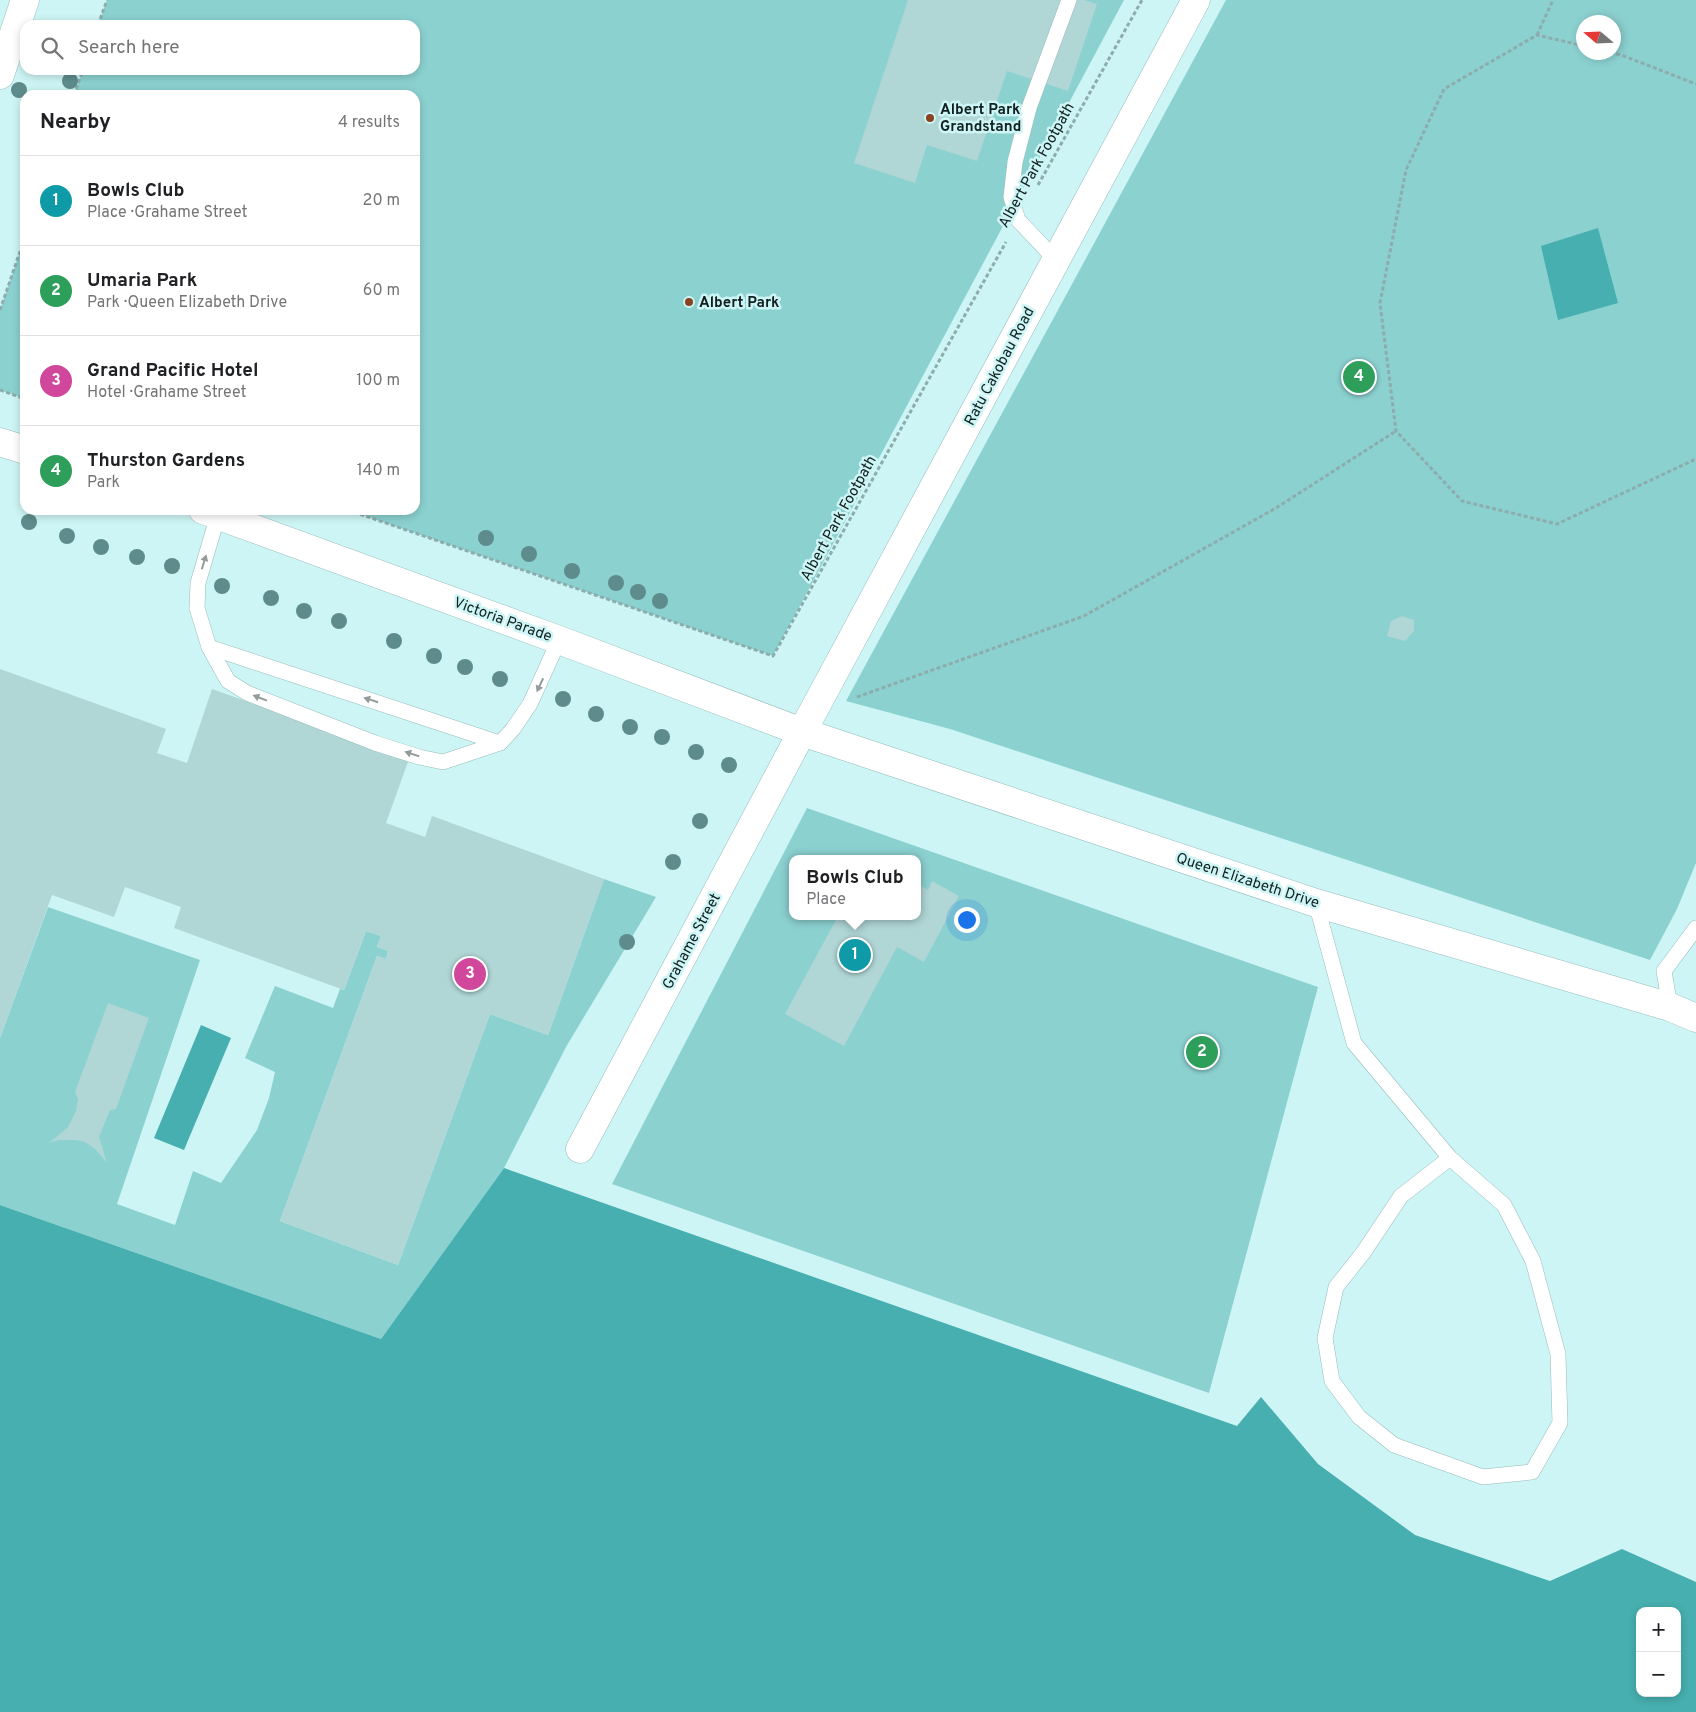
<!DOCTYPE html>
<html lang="en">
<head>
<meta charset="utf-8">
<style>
	:root { --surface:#fff; --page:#f6f6f6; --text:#202124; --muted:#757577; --line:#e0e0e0; --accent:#8a4320 }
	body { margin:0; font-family:Overpass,sans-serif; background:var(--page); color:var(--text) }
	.controls { position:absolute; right:15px; bottom:15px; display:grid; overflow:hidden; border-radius:10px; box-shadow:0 2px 8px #0003 }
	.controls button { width:45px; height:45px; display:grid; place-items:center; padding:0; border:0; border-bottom:1px solid var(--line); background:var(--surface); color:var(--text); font:25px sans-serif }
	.compass { position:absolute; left:1576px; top:15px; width:45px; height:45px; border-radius:50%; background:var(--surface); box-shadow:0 2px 8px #0003; rotate:289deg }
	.you { position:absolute; left:966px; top:919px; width:18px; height:18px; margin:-12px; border:4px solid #fff; border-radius:50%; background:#1a73e8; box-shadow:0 0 0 8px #1a73e833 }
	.badge { display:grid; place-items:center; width:32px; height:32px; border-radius:50%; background:var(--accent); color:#fff; font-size:16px; font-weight:700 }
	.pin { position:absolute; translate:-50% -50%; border:2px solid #fff; box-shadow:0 1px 5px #0006 }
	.popup { position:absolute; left:789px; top:855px; width:132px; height:65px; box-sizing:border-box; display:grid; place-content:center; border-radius:10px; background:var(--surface); filter:drop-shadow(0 1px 4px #0005); font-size:16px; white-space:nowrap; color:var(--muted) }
	.popup b { font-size:19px; color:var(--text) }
	.popup::after { content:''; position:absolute; left:50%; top:100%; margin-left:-10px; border:10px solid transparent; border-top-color:var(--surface) }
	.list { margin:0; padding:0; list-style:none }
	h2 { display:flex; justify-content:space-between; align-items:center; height:65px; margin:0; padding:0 20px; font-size:21px }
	h2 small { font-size:16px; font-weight:400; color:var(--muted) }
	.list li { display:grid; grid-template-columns:32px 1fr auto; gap:15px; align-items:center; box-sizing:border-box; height:90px; padding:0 20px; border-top:1px solid var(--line) }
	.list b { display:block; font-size:19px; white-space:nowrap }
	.list p { margin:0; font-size:16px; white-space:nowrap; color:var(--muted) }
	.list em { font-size:16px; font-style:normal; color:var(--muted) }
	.icon { flex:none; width:28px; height:28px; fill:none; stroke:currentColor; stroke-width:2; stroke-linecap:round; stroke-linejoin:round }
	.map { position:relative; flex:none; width:1696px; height:1712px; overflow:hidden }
	.search { position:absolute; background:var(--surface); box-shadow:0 2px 8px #0003; left:20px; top:20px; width:400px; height:55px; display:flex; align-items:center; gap:12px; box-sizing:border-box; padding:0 18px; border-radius:15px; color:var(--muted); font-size:19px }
	.panel { position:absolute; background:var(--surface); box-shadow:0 2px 8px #0003; left:20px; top:90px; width:400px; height:425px; border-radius:15px }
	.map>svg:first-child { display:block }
</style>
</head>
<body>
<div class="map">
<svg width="1696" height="1712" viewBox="0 0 1696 1712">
	<rect width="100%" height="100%" fill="#cef5f5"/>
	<g fill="#8bd1d0" fill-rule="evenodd">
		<path d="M 107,0 L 1124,0 L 773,656 L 348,510 L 415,510 L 415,95 L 74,95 L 83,70 L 415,70 L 415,25 L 98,25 Z"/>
		<path d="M 1226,0 L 1696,0 L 1696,863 L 1677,909 L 1650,960 L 950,729 L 846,701 ZM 1584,22 L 1614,22 L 1614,52 L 1584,52 Z"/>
		<path d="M 25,237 L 25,399 L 0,390 L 0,310 Z"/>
		<path d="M 807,808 L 1318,987 L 1209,1393 L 612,1184 ZM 792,859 L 918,859 L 918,916 L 792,916 Z"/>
		<path d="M 604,879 L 656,897 L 566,1047 L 504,1168 L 381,1339 L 0,1205 L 0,1038 L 48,907 L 200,960 L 117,1204 L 175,1225 L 193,1171 L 221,1183 L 257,1130 L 269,1098 L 275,1072 L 245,1058 L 275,986 L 333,1008 L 340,989 L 344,990 L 366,931 L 381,936 L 377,947 L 388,951 L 386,959 L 377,956 L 280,1221 L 398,1265 L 490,1014 L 548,1035 Z"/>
	</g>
	<g fill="#47afaf" fill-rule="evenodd">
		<path d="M 1598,228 L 1618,303 L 1558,320 L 1541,246 Z"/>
		<path d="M 201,1025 L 231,1038 L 184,1150 L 154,1138 Z"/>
		<path d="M 504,1168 L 1237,1426 L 1261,1397 L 1318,1464 L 1415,1535 L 1550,1581 L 1622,1549 L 1696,1582 L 1696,1712 L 0,1712 L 0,1205 L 381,1339 ZM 1640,1611 L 1677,1611 L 1677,1693 L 1640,1693 Z"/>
	</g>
	<g fill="#b0d6d6">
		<path d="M 908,0 L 1084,0 L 1097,4 L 1068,91 L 1007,71 L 977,161 L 927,145 L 915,183 L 854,163 Z"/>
		<path d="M 1402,616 L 1414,620 L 1414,631 L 1405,641 L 1387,636 L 1391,621 Z"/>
		<path d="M 0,669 L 166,729 L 157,753 L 187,763 L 212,689 L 409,759 L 386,823 L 425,837 L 432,816 L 604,879 L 548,1035 L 490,1014 L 398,1265 L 280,1221 L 377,956 L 386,959 L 388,951 L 377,947 L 381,936 L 366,931 L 344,990 L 174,928 L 181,907 L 125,887 L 114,917 L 52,895 L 0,1038 Z"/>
		<path d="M 932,881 L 959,896 L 924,962 L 897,947 L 844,1046 L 785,1014 L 838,916 L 918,916 L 918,884 L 928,890 Z"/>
		<path d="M 108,1003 L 149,1018 L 116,1109 L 110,1110 L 99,1137 L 107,1163 L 95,1149 L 85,1142 L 75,1140 L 58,1140 L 49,1143 L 68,1127 L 76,1111 L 78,1099 L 75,1092 Z"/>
	</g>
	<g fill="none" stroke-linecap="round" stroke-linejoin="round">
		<g stroke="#96bcbb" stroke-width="16">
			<g id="lane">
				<path d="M 1056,260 L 1018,220 L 1011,197 L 1015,162 L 1029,108 L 1069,0"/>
				<path d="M 218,515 L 198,583 L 197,608 L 209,647 L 228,681 L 247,693 L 375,743 L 419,757 L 443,762 L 500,743 L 513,729 L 530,704 L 559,640"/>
				<path d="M 209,647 L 500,743"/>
				<path d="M 1316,903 L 1354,1043 L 1450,1158 L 1504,1205 L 1533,1261 L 1558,1354 L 1560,1423 L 1532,1472 L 1483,1477 L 1394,1445 L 1359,1417 L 1332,1381 L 1325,1338 L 1336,1287 L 1363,1253 L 1401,1196 L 1450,1158"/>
				<path d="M 1670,1007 L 1664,971 L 1696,928"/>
			</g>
		</g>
		<g stroke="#96bcbb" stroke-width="29">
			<g id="street">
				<path d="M 0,75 L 25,0"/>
				<path d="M 580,1149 L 802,732"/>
			</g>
		</g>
		<g stroke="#96bcbb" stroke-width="29">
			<path id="secondary" d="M 802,732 L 1196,0"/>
		</g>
		<g stroke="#96bcbb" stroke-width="29">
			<path id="primary" d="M 802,732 L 1316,903 L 1670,1007 L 1696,1018"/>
		</g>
		<g stroke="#96bcbb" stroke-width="29">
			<g id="highway">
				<path d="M 0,442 L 25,450"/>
				<path d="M 203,510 L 559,640 L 802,732"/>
			</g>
		</g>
		<g stroke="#8dacac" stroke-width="3" stroke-dasharray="4 2.5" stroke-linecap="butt">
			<path d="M 98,25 L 107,0"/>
			<path d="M 1537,35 L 1553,0"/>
			<path d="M 1584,46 L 1537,35 L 1444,89 L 1406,170 L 1380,303 L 1396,431 L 1462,501 L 1557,524 L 1696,459"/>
			<path d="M 1610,52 L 1624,56 L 1696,84"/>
			<path d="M 74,95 L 83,70"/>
			<path d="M 1038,185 L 1142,0"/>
			<path d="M 0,310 L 25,237"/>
			<path d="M 0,390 L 25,399"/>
			<path d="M 348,510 L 773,656 L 1006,242"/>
			<path d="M 857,697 L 1084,616 L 1276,508 L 1396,431"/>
		</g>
		<use href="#lane" stroke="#fff" stroke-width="15"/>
		<use href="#street" stroke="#fff" stroke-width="28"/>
		<use href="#secondary" stroke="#fff" stroke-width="28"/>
		<use href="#primary" stroke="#fff" stroke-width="28"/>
		<use href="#highway" stroke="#fff" stroke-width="28"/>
	</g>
	<g fill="#5e8c8c">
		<circle cx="70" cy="81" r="8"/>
		<circle cx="19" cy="90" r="8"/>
		<circle cx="29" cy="522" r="8"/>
		<circle cx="67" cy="536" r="8"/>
		<circle cx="486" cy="538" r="8"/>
		<circle cx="101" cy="547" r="8"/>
		<circle cx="529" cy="554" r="8"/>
		<circle cx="137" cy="557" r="8"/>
		<circle cx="172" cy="566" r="8"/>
		<circle cx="572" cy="571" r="8"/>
		<circle cx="616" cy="583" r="8"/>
		<circle cx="222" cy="586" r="8"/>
		<circle cx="638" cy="592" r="8"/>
		<circle cx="271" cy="598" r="8"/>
		<circle cx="660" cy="601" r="8"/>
		<circle cx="304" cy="611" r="8"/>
		<circle cx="339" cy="621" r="8"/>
		<circle cx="394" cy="641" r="8"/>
		<circle cx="434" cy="656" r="8"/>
		<circle cx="465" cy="667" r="8"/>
		<circle cx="500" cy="679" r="8"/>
		<circle cx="563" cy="699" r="8"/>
		<circle cx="596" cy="714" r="8"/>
		<circle cx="630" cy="727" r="8"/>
		<circle cx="662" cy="737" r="8"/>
		<circle cx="696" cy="752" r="8"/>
		<circle cx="729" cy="765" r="8"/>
		<circle cx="700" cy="821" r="8"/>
		<circle cx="673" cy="862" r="8"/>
		<circle cx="627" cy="942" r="8"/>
	</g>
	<defs><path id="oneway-solid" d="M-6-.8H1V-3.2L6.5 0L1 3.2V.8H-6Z" transform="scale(1.25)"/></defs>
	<g fill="#949b9b">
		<use href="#oneway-solid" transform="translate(204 562) rotate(-73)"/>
		<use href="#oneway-solid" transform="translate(540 685) rotate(115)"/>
		<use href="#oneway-solid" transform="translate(260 698) rotate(-159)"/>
		<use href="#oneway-solid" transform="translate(371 700) rotate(-162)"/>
		<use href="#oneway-solid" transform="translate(412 754) rotate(-163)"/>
	</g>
	<g fill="#8a4320" stroke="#cef5f5" stroke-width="2">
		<circle cx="930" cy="118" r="5"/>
		<circle cx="689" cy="302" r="5"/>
	</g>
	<g text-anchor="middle" stroke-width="5" stroke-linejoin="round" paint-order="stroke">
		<g font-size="15" font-weight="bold" fill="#112020" stroke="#cef5f5" text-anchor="start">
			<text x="940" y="114">Albert Park<tspan x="940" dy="17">Grandstand</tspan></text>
			<text x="699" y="307">Albert Park</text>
		</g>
		<g font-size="15" fill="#112020" stroke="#cef5f5">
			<text transform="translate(1036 165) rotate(-61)" y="5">Albert Park Footpath</text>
			<text transform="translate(999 366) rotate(-62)" y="5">Ratu Cakobau Road</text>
			<text transform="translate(838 518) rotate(-61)" y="5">Albert Park Footpath</text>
			<text transform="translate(503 619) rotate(20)" y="5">Victoria Parade</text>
			<text transform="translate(1248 880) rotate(18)" y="5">Queen Elizabeth Drive</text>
			<text transform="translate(691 941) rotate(-62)" y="5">Grahame Street</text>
		</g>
	</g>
</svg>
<div class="controls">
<button>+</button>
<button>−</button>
</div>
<svg class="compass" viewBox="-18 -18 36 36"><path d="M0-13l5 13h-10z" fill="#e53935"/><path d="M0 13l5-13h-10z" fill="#757577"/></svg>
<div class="you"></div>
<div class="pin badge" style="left:855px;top:955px;background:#0f9aa8">1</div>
<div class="popup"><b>Bowls Club</b>Place</div>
<div class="pin badge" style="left:1202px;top:1052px;background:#2e9e5b">2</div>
<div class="pin badge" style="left:470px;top:974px;background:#d1479c">3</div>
<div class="pin badge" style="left:1359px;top:377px;background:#2e9e5b">4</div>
<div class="search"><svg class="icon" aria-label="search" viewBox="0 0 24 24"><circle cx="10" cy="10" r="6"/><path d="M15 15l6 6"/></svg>Search here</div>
<section class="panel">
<h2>Nearby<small>4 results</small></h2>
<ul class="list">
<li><span class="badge" style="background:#0f9aa8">1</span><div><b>Bowls Club</b><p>Place · Grahame Street</p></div><em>20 m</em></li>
<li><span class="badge" style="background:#2e9e5b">2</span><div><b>Umaria Park</b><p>Park · Queen Elizabeth Drive</p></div><em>60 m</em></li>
<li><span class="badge" style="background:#d1479c">3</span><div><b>Grand Pacific Hotel</b><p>Hotel · Grahame Street</p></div><em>100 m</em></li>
<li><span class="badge" style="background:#2e9e5b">4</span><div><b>Thurston Gardens</b><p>Park</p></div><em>140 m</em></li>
</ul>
</section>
</div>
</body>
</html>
